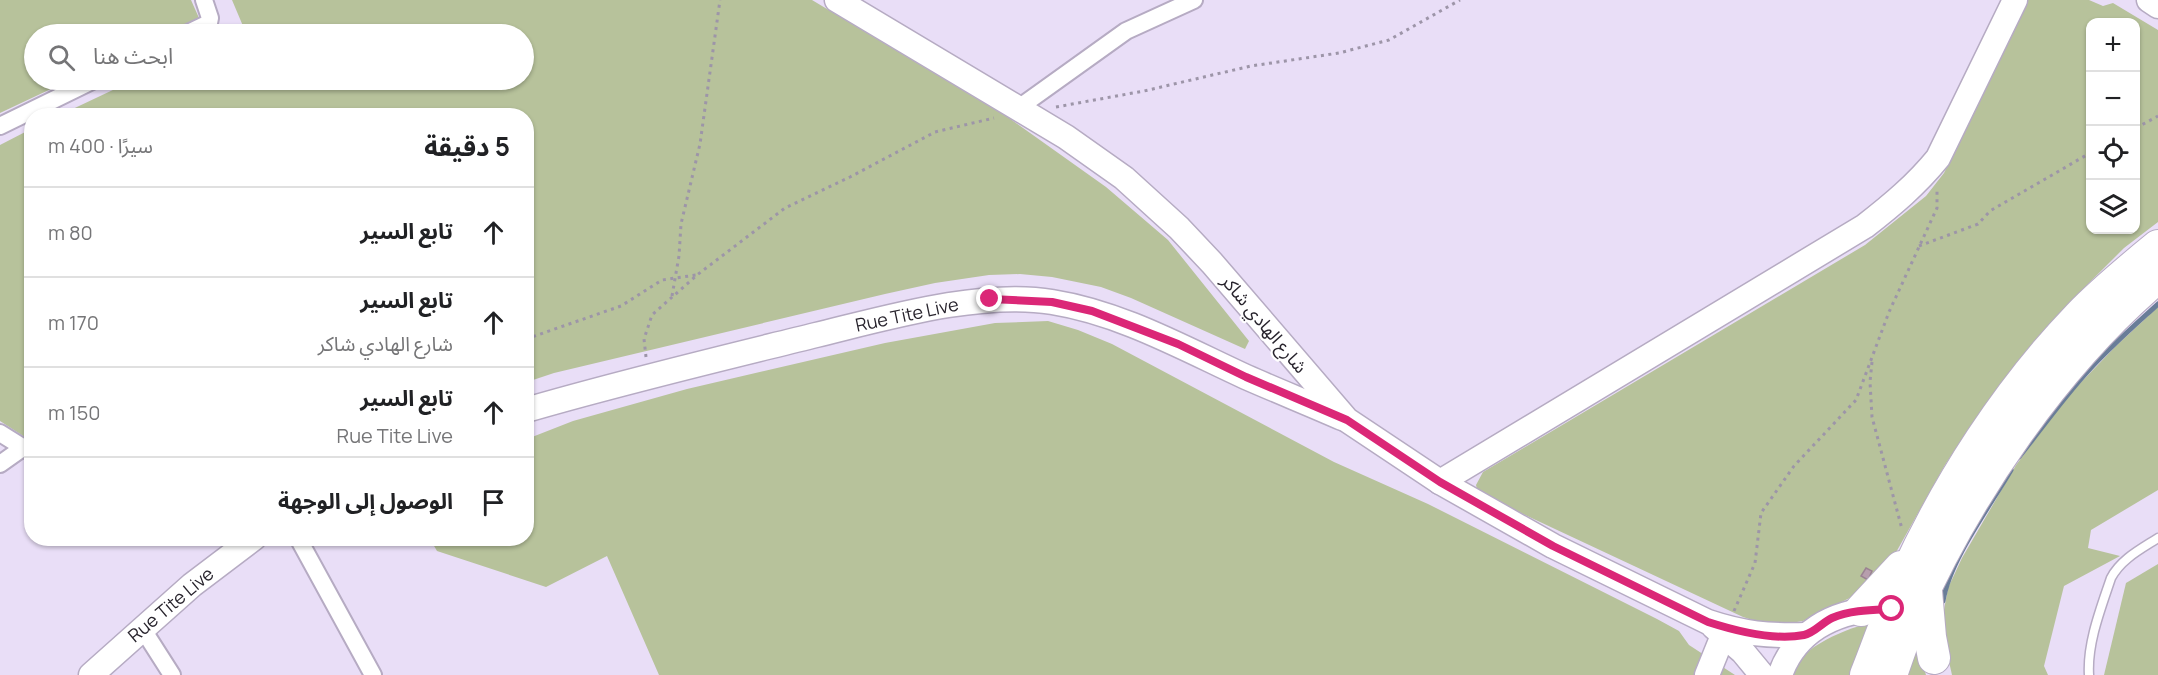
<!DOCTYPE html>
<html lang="ar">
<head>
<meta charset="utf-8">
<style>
	:root { --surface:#fff; --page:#f2f2f2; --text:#202124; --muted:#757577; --line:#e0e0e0 }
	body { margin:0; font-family:Manrope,"Noto Sans Arabic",sans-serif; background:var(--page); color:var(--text); direction:rtl }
	.controls { position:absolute; right:18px; top:18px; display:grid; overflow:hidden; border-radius:12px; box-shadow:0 2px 4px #0004 }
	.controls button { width:54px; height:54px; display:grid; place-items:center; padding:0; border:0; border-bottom:2px solid var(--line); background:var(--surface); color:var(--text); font:30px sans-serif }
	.stop { position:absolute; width:18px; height:18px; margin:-14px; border:4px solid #db2777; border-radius:50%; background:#fff }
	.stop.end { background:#db2777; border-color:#fff; box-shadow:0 2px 6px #0008 }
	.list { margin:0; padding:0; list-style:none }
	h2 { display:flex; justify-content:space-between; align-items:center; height:78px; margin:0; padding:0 24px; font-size:26px }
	h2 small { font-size:20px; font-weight:400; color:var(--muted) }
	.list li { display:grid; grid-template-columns:39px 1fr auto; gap:18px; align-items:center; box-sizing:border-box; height:90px; padding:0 24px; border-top:2px solid var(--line) }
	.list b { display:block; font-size:22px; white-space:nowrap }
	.list p { margin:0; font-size:20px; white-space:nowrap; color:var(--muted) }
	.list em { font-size:20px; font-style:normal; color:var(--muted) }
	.icon { flex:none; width:33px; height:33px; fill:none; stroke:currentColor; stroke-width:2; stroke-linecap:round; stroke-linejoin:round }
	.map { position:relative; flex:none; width:2158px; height:675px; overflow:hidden; direction:ltr }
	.search { position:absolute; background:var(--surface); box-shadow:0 2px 4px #0004; left:24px; top:24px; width:510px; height:66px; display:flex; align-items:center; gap:15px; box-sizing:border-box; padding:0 21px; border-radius:33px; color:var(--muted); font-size:22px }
	.panel { position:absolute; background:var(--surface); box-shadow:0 2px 4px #0004; left:24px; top:108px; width:510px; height:438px; border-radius:24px; direction:rtl }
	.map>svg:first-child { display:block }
</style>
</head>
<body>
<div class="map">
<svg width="2158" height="675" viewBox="0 0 2158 675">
	<rect width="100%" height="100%" fill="#e9def7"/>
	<g fill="#b7c29b" fill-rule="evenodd">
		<path d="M 0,0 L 191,0 L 199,18 L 164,34 L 34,34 L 34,80 L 70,80 L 0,113 Z"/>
		<path d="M 232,0 L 812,0 L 1009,118 L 1106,187 L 1168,240 L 1249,341 L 1245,349 L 1131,298 L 1101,287 L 1052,277 L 1020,274 L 989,275 L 935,283 L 885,294 L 554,373 L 527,382 L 526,116 L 60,115 L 134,80 L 524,80 L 524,34 L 226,34 L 243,26 Z"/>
		<path d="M 2028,0 L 2089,0 L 2103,6 L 2113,3 L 2158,30 L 2158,222 L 2124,248 L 2069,303 L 2018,361 L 1969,428 L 1945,465 L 1885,572 L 1872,587 L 1803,621 L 1771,626 L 1743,617 L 1478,493 L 1476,485 L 1483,472 L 1865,245 L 1926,196 L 1944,173 ZM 2090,22 L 2136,22 L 2136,230 L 2090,230 Z"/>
		<path d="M 31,129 L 31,441 L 0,421 L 0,145 Z"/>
		<path d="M 2158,307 L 2158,490 L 2091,530 L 2088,548 L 2120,556 L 2064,586 L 2044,666 L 2048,675 L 1952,675 L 1941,626 L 1948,588 L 1962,558 L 2016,465 L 2067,397 L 2115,347 Z"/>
		<path d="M 1048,321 L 1078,330 L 1112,344 L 1334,462 L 1428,504 L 1657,619 L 1679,631 L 1689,645 L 1735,675 L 659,675 L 607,556 L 546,587 L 437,551 L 430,539 L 526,538 L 527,439 L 573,421 L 687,389 L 885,343 L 995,323 Z"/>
		<path d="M 2158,564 L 2158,675 L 2104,675 L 2126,583 Z"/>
		<path d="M 1875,621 L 1915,639 L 1926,675 L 1790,675 C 1801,645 1847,629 1875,621 Z"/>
	</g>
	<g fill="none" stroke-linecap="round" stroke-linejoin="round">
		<g stroke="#697d98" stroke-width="5">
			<path d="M 2019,457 C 2042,428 2063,398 2088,371 C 2110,347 2134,326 2158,304"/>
			<path d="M 1943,601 C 1950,559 1989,508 2011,470"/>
		</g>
	</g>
	<path fill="#b79ead" stroke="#9b8392" stroke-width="1.5" d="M 1866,568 L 1872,571 L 1868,580 L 1861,576 Z"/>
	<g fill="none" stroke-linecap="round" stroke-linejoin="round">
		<g stroke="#b6abc3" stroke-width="11">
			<path id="lane" d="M 2089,675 C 2087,643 2101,608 2111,578 C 2121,559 2141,549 2158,538"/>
		</g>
		<g stroke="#b6abc3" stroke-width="20">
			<g id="street">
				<path d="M 186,34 L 209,23 L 210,18 L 204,0"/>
				<path d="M 1017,109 L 1126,31 L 1194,0"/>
				<path d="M 0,126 L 94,80"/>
				<path d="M 0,433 L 32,453"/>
				<path d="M 0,464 L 24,447"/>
				<path d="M 298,538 L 373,675"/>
				<path d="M 142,628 L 172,675"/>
			</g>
		</g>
		<g stroke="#b6abc3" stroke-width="27">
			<g id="secondary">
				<path d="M 837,0 L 1066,137 L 1124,178 L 1179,228 L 1212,263 L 1347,420 L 1440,482 L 1553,546 L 1708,622 C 1744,634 1768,636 1806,635"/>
				<path d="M 2149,0 L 2158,6"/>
				<path d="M 526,410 C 622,382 719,359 816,335 C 886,318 981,290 1052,302 C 1121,313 1183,348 1246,377 C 1278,391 1310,404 1342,418"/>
				<path d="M 1440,482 L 1865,226 C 1892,205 1916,185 1938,158 L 2015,0"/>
				<path d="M 1714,627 L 1743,652 L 1762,675"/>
				<path d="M 91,675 L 192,585 L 254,538"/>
				<path d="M 1707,675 L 1726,628"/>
				<path d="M 1780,675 C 1795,632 1833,612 1876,609"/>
			</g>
		</g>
		<g stroke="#b6abc3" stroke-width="34">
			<g id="highway">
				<path d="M 1926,591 L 1930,637 L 1934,658"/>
				<path d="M 1861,610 L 1901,567"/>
				<path d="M 1866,675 C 1879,643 1890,609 1905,577 C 1948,483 2007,391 2079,316 C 2103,291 2131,268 2158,246"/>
				<path d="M 1891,675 C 1898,655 1905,634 1913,615 C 1967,493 2056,363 2158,277"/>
			</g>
		</g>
		<g stroke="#9d95a8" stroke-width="3" stroke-dasharray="3 4.5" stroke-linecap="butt">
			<path d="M 1056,107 L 1144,91 L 1251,66 L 1339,53 L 1389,40 L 1460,0"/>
			<path d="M 2136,128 L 2158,116"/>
			<path d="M 1919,246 L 1978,224 L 1990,211 L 2090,153"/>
			<path d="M 672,296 L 679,256 L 681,224 L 700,144 L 720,0"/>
			<path d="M 526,339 L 621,306 L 662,280 L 696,275"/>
			<path d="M 646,357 L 644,339 L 652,315 L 697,275 L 785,208 L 850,177 L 935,132 L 994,118"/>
			<path d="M 1872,362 L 1870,382 L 1872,417 L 1902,529"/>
			<path d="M 1734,611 L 1755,563 L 1761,513 L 1794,466 L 1856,400 L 1889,312 L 1937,208 L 1937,190"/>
		</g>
		<use href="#lane" stroke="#fff" stroke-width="8"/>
		<use href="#street" stroke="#fff" stroke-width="16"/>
		<use href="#secondary" stroke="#fff" stroke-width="24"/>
		<use href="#highway" stroke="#fff" stroke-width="32"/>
	</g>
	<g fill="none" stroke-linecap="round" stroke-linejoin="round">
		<path stroke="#db2777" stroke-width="8" d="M 990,299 L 1052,302 L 1092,311 L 1178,344 L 1246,377 L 1347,420 L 1440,482 L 1553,546 L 1708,622 C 1736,631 1774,641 1804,635 C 1814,633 1823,622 1832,618 C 1851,610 1872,610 1892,609"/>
	</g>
	<g text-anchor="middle" stroke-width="4.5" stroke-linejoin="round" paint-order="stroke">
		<g font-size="18" fill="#28242d" stroke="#fff">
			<text transform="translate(907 315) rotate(-12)" y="6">Rue Tite Live</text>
			<text transform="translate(1264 324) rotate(50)" y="6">شارع الهادي شاكر</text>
			<text transform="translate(171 605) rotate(-40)" y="6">Rue Tite Live</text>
		</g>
	</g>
</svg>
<div class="controls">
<button>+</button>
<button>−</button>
<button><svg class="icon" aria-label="locate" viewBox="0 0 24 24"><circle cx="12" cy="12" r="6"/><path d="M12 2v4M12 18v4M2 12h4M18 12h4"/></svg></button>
<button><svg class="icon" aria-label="layers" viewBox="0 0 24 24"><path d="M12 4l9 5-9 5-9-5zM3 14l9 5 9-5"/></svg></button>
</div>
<div class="stop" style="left:1892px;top:609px"></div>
<div class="stop end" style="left:990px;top:299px"></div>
<div class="search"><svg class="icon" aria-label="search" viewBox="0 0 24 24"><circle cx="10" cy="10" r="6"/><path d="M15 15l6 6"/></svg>ابحث هنا</div>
<section class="panel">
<h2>5 دقيقة<small>سيرًا · 400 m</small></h2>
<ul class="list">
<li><svg class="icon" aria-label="ahead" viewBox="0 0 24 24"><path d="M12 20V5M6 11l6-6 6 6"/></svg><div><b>تابع السير</b></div><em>80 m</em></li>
<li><svg class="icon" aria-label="ahead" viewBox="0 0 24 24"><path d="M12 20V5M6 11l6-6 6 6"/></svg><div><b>تابع السير</b><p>شارع الهادي شاكر</p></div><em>170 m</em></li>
<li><svg class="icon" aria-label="ahead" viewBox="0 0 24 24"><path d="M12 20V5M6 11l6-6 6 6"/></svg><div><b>تابع السير</b><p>Rue Tite Live</p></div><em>150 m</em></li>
<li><svg class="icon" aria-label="arrive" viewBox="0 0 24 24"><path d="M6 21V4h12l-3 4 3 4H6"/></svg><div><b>الوصول إلى الوجهة</b></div></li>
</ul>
</section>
</div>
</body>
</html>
